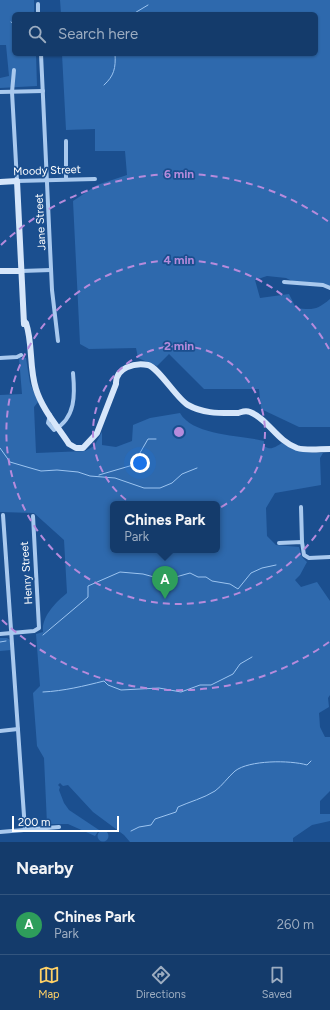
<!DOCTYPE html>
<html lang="en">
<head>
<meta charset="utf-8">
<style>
	:root { --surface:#143b6b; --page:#1d4271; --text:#f1f3f6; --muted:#9dadc1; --line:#33557e; --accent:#ffd166 }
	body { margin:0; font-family:Figtree,sans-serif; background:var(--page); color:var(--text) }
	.scale { position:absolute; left:12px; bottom:10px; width:107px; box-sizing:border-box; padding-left:4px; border:2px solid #fff; border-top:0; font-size:11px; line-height:14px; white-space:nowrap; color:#fff; -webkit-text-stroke:3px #1b4f8f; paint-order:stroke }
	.you { position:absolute; left:140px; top:463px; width:14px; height:14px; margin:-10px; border:3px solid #fff; border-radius:50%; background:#1a73e8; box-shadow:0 0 0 6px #1a73e833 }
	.badge { display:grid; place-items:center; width:26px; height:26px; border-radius:50%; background:var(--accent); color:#fff; font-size:13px; font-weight:700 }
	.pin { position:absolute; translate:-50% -33px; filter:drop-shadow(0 1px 2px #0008) }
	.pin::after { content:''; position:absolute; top:21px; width:14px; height:12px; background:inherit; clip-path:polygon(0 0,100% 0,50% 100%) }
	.popup { position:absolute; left:110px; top:501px; width:110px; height:52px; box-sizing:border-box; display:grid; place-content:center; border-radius:6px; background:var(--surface); filter:drop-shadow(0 1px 3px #0005); font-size:13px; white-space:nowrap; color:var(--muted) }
	.popup b { font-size:15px; color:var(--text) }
	.popup::after { content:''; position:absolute; left:50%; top:100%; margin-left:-8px; border:8px solid transparent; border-top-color:var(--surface) }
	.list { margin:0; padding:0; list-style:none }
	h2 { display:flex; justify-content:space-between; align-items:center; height:52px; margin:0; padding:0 16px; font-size:17px }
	h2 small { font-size:13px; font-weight:400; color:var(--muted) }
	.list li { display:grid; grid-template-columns:26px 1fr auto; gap:12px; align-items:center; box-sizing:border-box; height:60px; padding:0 16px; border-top:1px solid var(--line) }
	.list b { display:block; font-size:15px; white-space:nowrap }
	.list p { margin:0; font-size:13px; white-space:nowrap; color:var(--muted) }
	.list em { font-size:13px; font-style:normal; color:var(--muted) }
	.icon { flex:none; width:22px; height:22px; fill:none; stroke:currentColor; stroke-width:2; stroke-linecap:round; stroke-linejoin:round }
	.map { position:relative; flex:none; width:330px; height:842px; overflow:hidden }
	.search { position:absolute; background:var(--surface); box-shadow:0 1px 3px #0004; left:12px; right:12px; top:12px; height:44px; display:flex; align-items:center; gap:10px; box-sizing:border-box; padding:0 14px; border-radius:6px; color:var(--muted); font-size:15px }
	.sheet { height:112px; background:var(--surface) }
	nav { display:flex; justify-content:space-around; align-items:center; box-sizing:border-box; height:56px; border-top:1px solid var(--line); background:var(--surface); font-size:11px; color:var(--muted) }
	nav a { display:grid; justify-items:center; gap:2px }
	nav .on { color:var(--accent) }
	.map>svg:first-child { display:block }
</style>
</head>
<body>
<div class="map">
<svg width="330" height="842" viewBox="0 0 330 842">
	<rect width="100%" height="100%" fill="#1b4f8f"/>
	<g fill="#2e69ad" fill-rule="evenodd">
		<path d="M 0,0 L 34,0 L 34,14 L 14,14 L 14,54 L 36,54 L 37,86 L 0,88 L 0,78 L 9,76 L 6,45 L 0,45 Z"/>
		<path d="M 60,0 L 330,0 L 330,286 L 292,281 L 286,278 L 267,276 L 255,280 L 260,298 L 289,294 L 296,308 C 313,310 317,310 330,299 L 330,427 L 299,427 L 261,409 L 259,389 L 204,389 L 169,354 L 157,366 L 138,358 L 136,348 L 89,349 L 80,344 L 73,201 L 97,185 L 127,175 L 125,151 L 95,151 L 95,129 L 66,130 L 62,54 L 316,54 L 316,14 L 61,14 Z"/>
		<path d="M 19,358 L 26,358 L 30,383 L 38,402 L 34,407 L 36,453 L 85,451 L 94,446 L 102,432 L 102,445 L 116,447 L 132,441 L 133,425 L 150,418 L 180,413 C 193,436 241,435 264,441 L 264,446 C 271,451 275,447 282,443 L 306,452 L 323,453 L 320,458 L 321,485 L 275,493 L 266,508 L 267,536 L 276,545 L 299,547 L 302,557 L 307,562 L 300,575 L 295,580 L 301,587 L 317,582 L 330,601 L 330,695 L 328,698 L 329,707 L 319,713 L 320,727 L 325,737 L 330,737 L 330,791 L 320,801 L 320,814 L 330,814 L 330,821 L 312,825 L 293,838 L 293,842 L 130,842 L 124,835 L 93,812 L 68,785 L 63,786 L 60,783 L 58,785 L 60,787 L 59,790 L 64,803 L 69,810 L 99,830 L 95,836 L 68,824 L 47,824 L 44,758 L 37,746 L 33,693 L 40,686 L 36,634 L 43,632 C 41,617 56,602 67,593 L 64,540 L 34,513 L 0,512 L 0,395 L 22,394 ZM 113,504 L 217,504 L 217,550 L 113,550 Z"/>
		<path d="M 0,638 L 7,638 L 10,640 L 11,650 L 0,651 Z"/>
		<circle cx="103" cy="836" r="5.5"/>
	</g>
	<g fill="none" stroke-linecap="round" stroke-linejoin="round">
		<g stroke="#9cc4f0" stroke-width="1">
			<path d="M 133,14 L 148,5"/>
			<path d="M 11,22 L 14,24"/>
			<path d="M 104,85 C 114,76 116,68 115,54"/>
			<path d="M 0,448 L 10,462 L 27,467 L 41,471 L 57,470 L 78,472 L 90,476 L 115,478 L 144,488 L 160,488 L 172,483 L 182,474 L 197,468"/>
			<path d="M 99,475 L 133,465 L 148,439 L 156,439"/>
			<path d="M 43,635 L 88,597 L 88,586 L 120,572 L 143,574 L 165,580 L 190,573 L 198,577 L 206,577 L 212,581 L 230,584 L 238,589 L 251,573 L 262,568 L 276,565"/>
			<path d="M 0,642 L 6,641"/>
			<path d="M 43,692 C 64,691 84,686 104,681 L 108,685 L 121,690 L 159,688 L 181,692 L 200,685 L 211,685 L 233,674 L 240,664 L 252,657"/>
			<path d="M 131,831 L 139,827 L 151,825 L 155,819 L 176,812 L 178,807 C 189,802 204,798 215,791 C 222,786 228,777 235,771 C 249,760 290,760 307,765 L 311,761"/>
		</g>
		<g stroke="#a9c9ee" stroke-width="4">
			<path d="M 38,4 L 38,14"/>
			<path d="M 41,54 L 52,290 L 58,341"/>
			<path d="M 14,70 L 12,92 L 17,181 L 95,179"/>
			<path d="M 0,92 L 43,91"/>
			<path d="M 66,179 L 66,141"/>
			<path d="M 21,271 L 51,270"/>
			<path d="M 284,282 L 323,285 L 330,288"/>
			<path d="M 0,358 L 17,357 L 21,355"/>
			<path d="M 50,415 L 48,423 L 54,430 C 76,418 75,394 73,373"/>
			<path d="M 301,507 L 302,542"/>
			<path d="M 3,515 L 25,830"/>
			<path d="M 279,543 L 302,542 L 304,555 L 309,558 L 330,557"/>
			<path d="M 0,634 L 34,631 L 39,628 L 33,516"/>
			<path d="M 0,731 L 18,729"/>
			<path d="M 0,832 L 59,827"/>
		</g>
		<g stroke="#d6e6fa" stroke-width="6">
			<path d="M 0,182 L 17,181 L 24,324"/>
			<path d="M 0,271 L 21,271"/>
			<path d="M 24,321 L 26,323 C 33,344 29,367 36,389 C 42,409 58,427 69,444 L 76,448 L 83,448 L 97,433 L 116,384 C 115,368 135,362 148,365 C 159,368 177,399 188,405 C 204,414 220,413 238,413 C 242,412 245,410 250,412 C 268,419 277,441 297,448 C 307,451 319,449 330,449"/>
		</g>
	</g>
	<g fill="none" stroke="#b68bdc" stroke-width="2" stroke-dasharray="7 5">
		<circle cx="179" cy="432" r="86"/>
		<path d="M329 515A172 172 0 1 1 329 349"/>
		<path d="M329 642A258 258 0 0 1 1 619M1 245A258 258 0 0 1 329 222"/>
	</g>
	<g text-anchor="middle" stroke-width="3.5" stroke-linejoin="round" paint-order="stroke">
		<g font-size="11" fill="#fff" stroke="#1b4f8f">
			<text transform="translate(47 170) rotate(-2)" y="4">Moody Street</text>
			<text transform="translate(40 222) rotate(-93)" y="4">Jane Street</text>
			<text transform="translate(26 573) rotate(-94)" y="4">Henry Street</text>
		</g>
	</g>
	<circle cx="179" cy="432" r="6" fill="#b68bdc" stroke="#1b4f8f" stroke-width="2"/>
	<g font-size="12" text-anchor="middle" font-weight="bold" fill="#b68bdc" stroke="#1b4f8f" stroke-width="3.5" stroke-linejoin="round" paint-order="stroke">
		<text x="179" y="178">6 min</text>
		<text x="179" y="264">4 min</text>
		<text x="179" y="350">2 min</text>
	</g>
</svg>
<div class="scale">200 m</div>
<div class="you"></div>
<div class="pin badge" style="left:165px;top:599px;background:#2e9e5b">A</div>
<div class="popup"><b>Chines Park</b>Park</div>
<div class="search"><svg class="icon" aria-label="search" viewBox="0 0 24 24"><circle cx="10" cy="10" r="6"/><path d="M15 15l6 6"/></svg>Search here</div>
</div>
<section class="sheet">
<h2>Nearby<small></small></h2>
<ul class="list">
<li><span class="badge" style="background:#2e9e5b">A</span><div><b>Chines Park</b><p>Park</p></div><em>260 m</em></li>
</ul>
</section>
<nav>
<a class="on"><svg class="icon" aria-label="map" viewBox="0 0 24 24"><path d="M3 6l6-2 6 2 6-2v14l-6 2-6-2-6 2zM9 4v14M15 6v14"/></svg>Map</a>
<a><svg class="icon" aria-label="directions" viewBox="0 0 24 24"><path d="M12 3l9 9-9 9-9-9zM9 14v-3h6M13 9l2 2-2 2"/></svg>Directions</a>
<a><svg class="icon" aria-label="saved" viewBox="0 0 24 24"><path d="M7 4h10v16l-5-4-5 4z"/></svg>Saved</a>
</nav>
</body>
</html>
